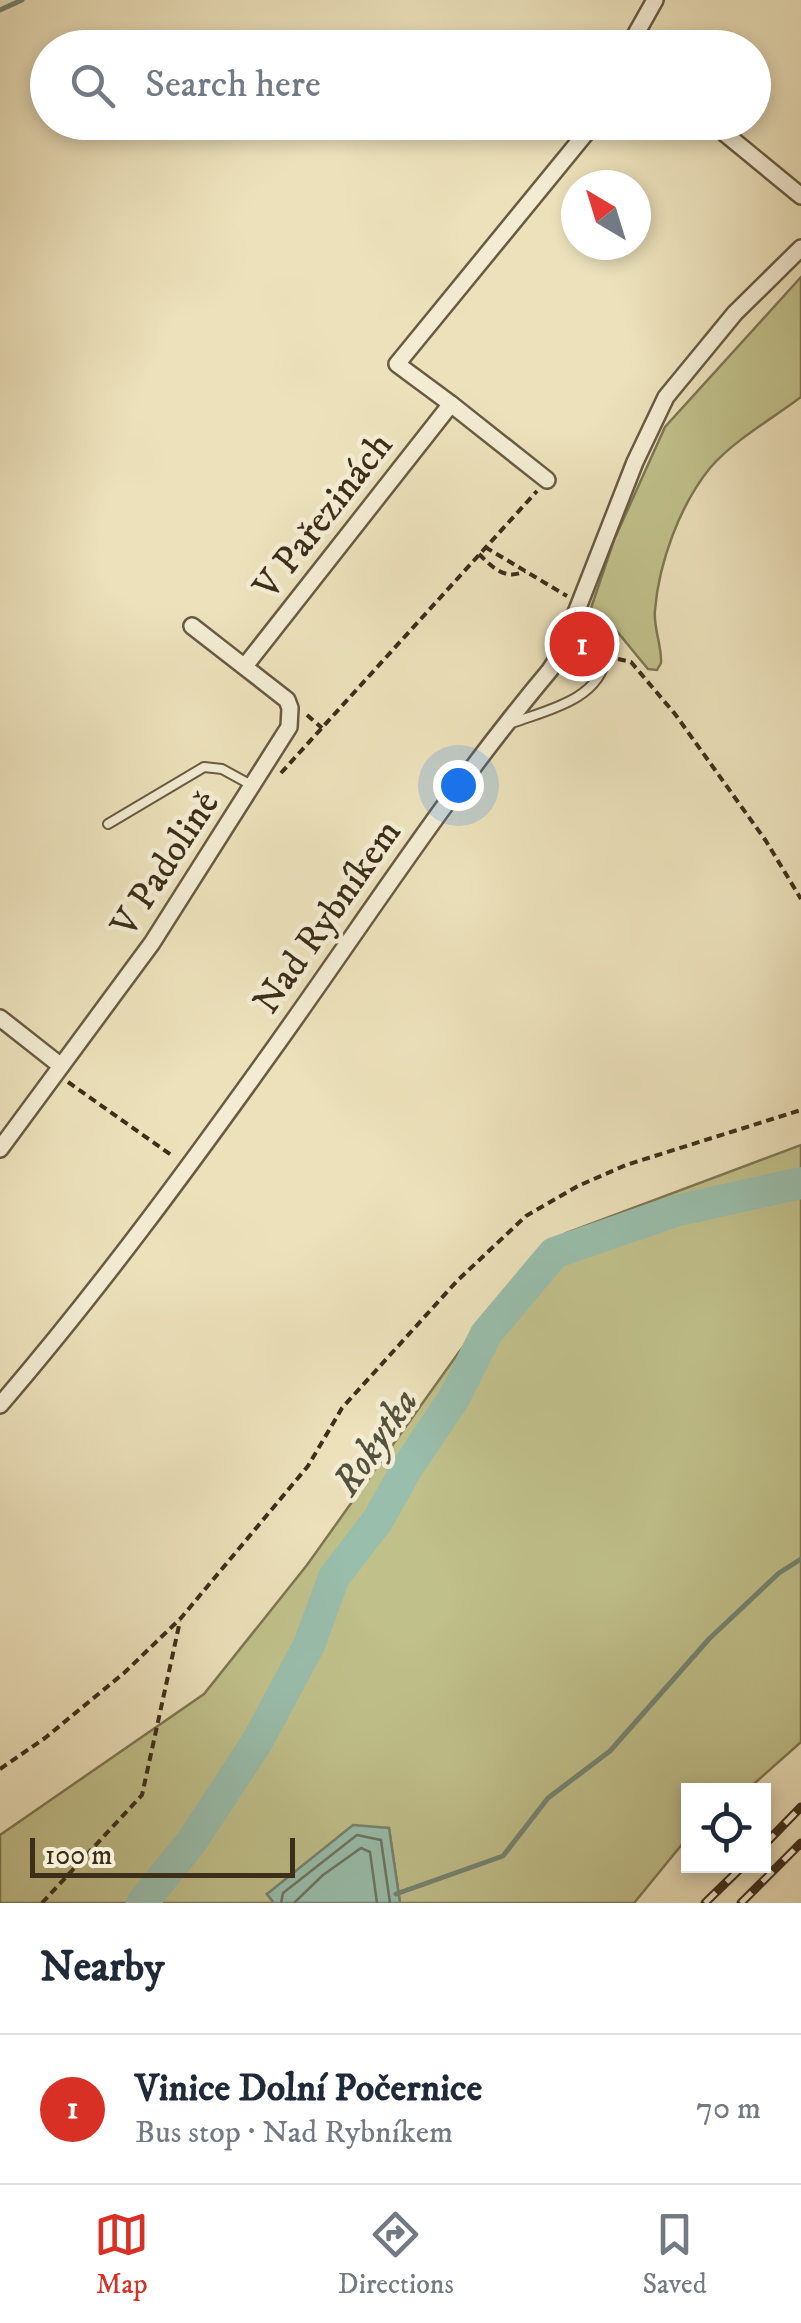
<!DOCTYPE html>
<html lang="en">
<head>
<meta charset="utf-8">
<style>
	:root { --surface:#fff; --page:#f2f2f3; --text:#1f2937; --muted:#747a83; --line:#e0e1e3; --accent:#d93025 }
	body { margin:0; font-family:"IM FELL DW Pica",serif; background:var(--page); color:var(--text) }
	.controls { position:absolute; right:30px; bottom:30px; display:grid; overflow:hidden; border-radius:0px; box-shadow:0 5px 15px #0003 }
	.controls button { width:90px; height:90px; display:grid; place-items:center; padding:0; border:0; border-bottom:2px solid var(--line); background:var(--surface); color:var(--text); font:50px sans-serif }
	.compass { position:absolute; left:561px; top:170px; width:90px; height:90px; border-radius:50%; background:var(--surface); box-shadow:0 5px 15px #0003; rotate:322deg }
	.scale { position:absolute; left:30px; bottom:25px; width:265px; box-sizing:border-box; padding-left:10px; border:5px solid #3d2e19; border-top:0; font-size:28px; line-height:35px; white-space:nowrap; color:#3d2e19; -webkit-text-stroke:8px #f3ecd3; paint-order:stroke }
	.you { position:absolute; left:458px; top:785px; width:35px; height:35px; margin:-25px; border:8px solid #fff; border-radius:50%; background:#1a73e8; box-shadow:0 0 0 15px #1a73e833 }
	.badge { display:grid; place-items:center; width:65px; height:65px; border-radius:50%; background:var(--accent); color:#fff; font-size:32px; font-weight:700 }
	.pin { position:absolute; translate:-50% -50%; border:5px solid #fff; box-shadow:0 2px 10px #0006 }
	.list { margin:0; padding:0; list-style:none }
	h2 { display:flex; justify-content:space-between; align-items:center; height:130px; margin:0; padding:0 40px; font-size:42px }
	h2 small { font-size:32px; font-weight:400; color:var(--muted) }
	.list li { display:grid; grid-template-columns:65px 1fr auto; gap:30px; align-items:center; box-sizing:border-box; height:150px; padding:0 40px; border-top:2px solid var(--line) }
	.list b { display:block; font-size:38px; white-space:nowrap }
	.list p { margin:0; font-size:32px; white-space:nowrap; color:var(--muted) }
	.list em { font-size:32px; font-style:normal; color:var(--muted) }
	.icon { flex:none; width:55px; height:55px; fill:none; stroke:currentColor; stroke-width:2; stroke-linecap:round; stroke-linejoin:round }
	.map { position:relative; flex:none; width:801px; height:1903px; overflow:hidden }
	.search { position:absolute; background:var(--surface); box-shadow:0 5px 15px #0003; left:30px; right:30px; top:30px; height:110px; display:flex; align-items:center; gap:25px; box-sizing:border-box; padding:0 35px; border-radius:55px; color:var(--muted); font-size:38px }
	.sheet { height:280px; background:var(--surface) }
	nav { display:flex; justify-content:space-around; align-items:center; box-sizing:border-box; height:140px; border-top:2px solid var(--line); background:var(--surface); font-size:28px; color:var(--muted) }
	nav a { display:grid; justify-items:center; gap:5px }
	nav .on { color:var(--accent) }
	.map>svg:first-child { display:block }
</style>
</head>
<body>
<div class="map">
<svg width="801" height="1903" viewBox="0 0 801 1903">
	<rect width="100%" height="100%" fill="#ece1bb"/>
	<filter id="stains"><feTurbulence type="fractalNoise" baseFrequency=".002" numOctaves="4"/><feColorMatrix values="0 0 0 0 .2 0 0 0 0 .09 0 0 0 0 .02 0 0 0 .5 -.17"/></filter>
	<radialGradient id="worn" r=".72"><stop offset=".6" stop-color="#630" stop-opacity="0"/><stop offset="1" stop-color="#630" stop-opacity=".3"/></radialGradient>
	<g fill="#c0c08b" stroke="#7e7752" stroke-width="2.5">
		<path d="M 801,277 L 801,397 C 772,419 734,440 710,468 C 680,505 659,562 655,610 C 653,627 662,645 661,663 L 657,670 L 648,669 L 606,618 L 591,608 L 614,540 L 665,427 Z"/>
		<path d="M 801,1145 L 801,1742 L 747,1790 L 688,1790 L 688,1837 L 634,1903 L 400,1903 L 389,1829 L 267,1894 L 274,1903 L 0,1903 L 0,1835 L 204,1694 L 307,1565 L 459,1352 L 543,1249 L 566,1233 Z"/>
	</g>
	<path fill="#99beac" stroke="#748471" stroke-width="2.5" d="M 353,1825 L 389,1828 L 400,1903 L 274,1903 L 267,1894 Z"/>
	<g fill="none" stroke-linecap="round" stroke-linejoin="round">
		<g stroke="#6b7662" stroke-width="2.5">
			<path d="M 281,1903 L 283,1893 L 357,1835 L 381,1840 L 390,1903"/>
			<path d="M 294,1903 L 323,1875 L 361,1848 L 370,1852 L 377,1903"/>
		</g>
		<g stroke="#748471" stroke-width="5">
			<path d="M 0,10 L 22,0"/>
			<path d="M 396,1894 L 503,1856 L 548,1798 L 610,1751 L 709,1639 L 779,1573 L 801,1559"/>
		</g>
		<path stroke="#99beac" stroke-width="32" d="M 142,1903 L 192,1841 L 257,1742 L 309,1645 L 334,1577 L 378,1520 L 407,1468 L 454,1398 L 486,1334 L 554,1253 L 675,1211 L 801,1183"/>
		<g stroke="#695b42" stroke-width="12">
			<g id="lane">
				<path d="M 512,723 C 547,710 599,700 606,657 L 596,644 L 568,633"/>
				<path d="M 108,824 L 204,767 L 222,769 L 253,786"/>
			</g>
		</g>
		<g stroke="#695b42" stroke-width="20">
			<g id="street">
				<path d="M 628,48 L 655,0"/>
				<path d="M 711,122 L 801,196"/>
				<path d="M 451,404 L 547,480"/>
				<path d="M 245,666 L 451,404 L 397,364 L 595,122"/>
				<path d="M 0,1018 L 61,1066"/>
				<path d="M 0,1149 L 152,943 L 289,727 L 290,708 L 287,700 L 192,626"/>
				<path d="M 0,1405 C 99,1290 189,1167 277,1044 C 367,918 450,789 550,670 L 559,656 L 635,462 L 666,397 L 735,313 L 801,248"/>
			</g>
		</g>
		<g stroke="#3d2e19" stroke-width="4" stroke-dasharray="8 5" stroke-linecap="butt">
			<path d="M 485,547 L 567,596"/>
			<path d="M 479,554 C 492,567 505,581 525,571"/>
			<path d="M 618,659 L 631,662 L 675,714 L 766,841 L 801,899"/>
			<path d="M 307,715 L 322,728"/>
			<path d="M 281,773 L 537,491"/>
			<path d="M 68,1082 L 174,1157"/>
			<path d="M 0,1769 L 45,1738 L 124,1673 L 181,1618 L 308,1466 L 342,1408 L 457,1281 L 526,1216 L 578,1186 L 626,1165 L 801,1110"/>
			<path d="M 42,1903 L 142,1795 L 180,1621"/>
		</g>
		<use href="#lane" stroke="#f3ecd3" stroke-width="8"/>
		<use href="#street" stroke="#f3ecd3" stroke-width="15"/>
		<g stroke="#3d2e19" stroke-width="9">
			<g id="rail">
				<path d="M 764,1845 L 801,1807"/>
				<path d="M 705,1903 L 743,1866"/>
				<path d="M 741,1903 L 801,1843"/>
			</g>
		</g>
		<use href="#rail" stroke="#f3ecd3" stroke-width="5" stroke-dasharray="15" stroke-linecap="butt"/>
	</g>
	<g text-anchor="middle" stroke-width="9" stroke-linejoin="round" paint-order="stroke">
		<g font-size="38" fill="#3d2e19" stroke="#f3ecd3">
			<text transform="translate(322 515) rotate(-52)" y="13">V Pařezinách</text>
			<text transform="translate(164 863) rotate(-57)" y="13">V Padolině</text>
			<text transform="translate(326 916) rotate(-55)" y="13">Nad Rybníkem</text>
		</g>
		<g font-size="40" font-style="italic" fill="#54523e" stroke="#f3ecd3">
			<text transform="translate(374 1441) rotate(-56)" y="14">Rokytka</text>
		</g>
	</g>
	<rect width="100%" height="100%" filter="url(#stains)"/>
	<rect width="100%" height="100%" fill="url(#worn)"/>
</svg>
<div class="controls">
<button><svg class="icon" aria-label="locate" viewBox="0 0 24 24"><circle cx="12" cy="12" r="6"/><path d="M12 2v4M12 18v4M2 12h4M18 12h4"/></svg></button>
</div>
<svg class="compass" viewBox="-18 -18 36 36"><path d="M0-13l5 13h-10z" fill="#e53935"/><path d="M0 13l5-13h-10z" fill="#747a83"/></svg>
<div class="scale">100 m</div>
<div class="you"></div>
<div class="pin badge" style="left:582px;top:644px">1</div>
<div class="search"><svg class="icon" aria-label="search" viewBox="0 0 24 24"><circle cx="10" cy="10" r="6"/><path d="M15 15l6 6"/></svg>Search here</div>
</div>
<section class="sheet">
<h2>Nearby<small></small></h2>
<ul class="list">
<li><span class="badge">1</span><div><b>Vinice Dolní Počernice</b><p>Bus stop · Nad Rybníkem</p></div><em>70 m</em></li>
</ul>
</section>
<nav>
<a class="on"><svg class="icon" aria-label="map" viewBox="0 0 24 24"><path d="M3 6l6-2 6 2 6-2v14l-6 2-6-2-6 2zM9 4v14M15 6v14"/></svg>Map</a>
<a><svg class="icon" aria-label="directions" viewBox="0 0 24 24"><path d="M12 3l9 9-9 9-9-9zM9 14v-3h6M13 9l2 2-2 2"/></svg>Directions</a>
<a><svg class="icon" aria-label="saved" viewBox="0 0 24 24"><path d="M7 4h10v16l-5-4-5 4z"/></svg>Saved</a>
</nav>
</body>
</html>
